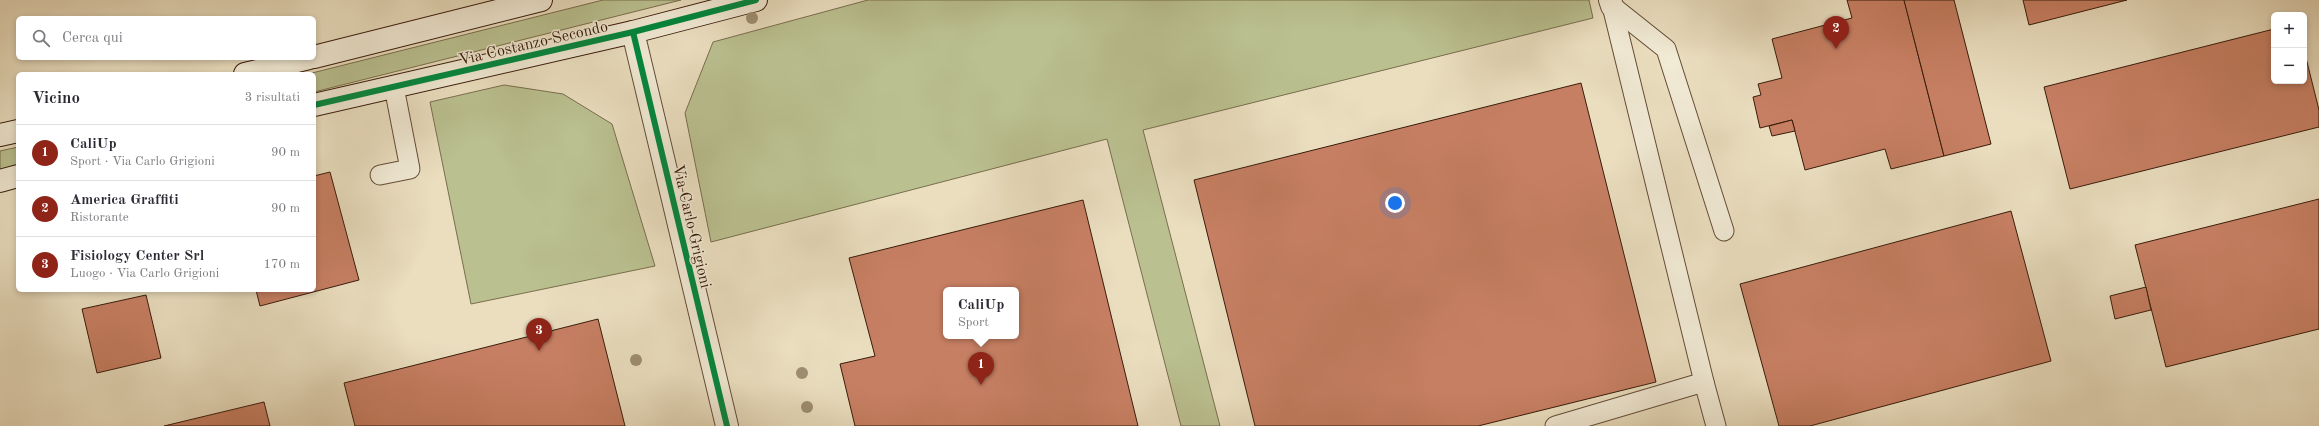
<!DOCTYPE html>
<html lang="it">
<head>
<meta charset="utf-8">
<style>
	:root { --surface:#fff; --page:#f2f2f3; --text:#2b2b33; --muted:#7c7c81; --line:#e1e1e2; --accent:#8f2418 }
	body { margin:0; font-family:"Old Standard TT",serif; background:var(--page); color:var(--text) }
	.controls { position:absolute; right:12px; top:12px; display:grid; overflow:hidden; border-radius:6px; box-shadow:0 2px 6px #0003 }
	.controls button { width:36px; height:36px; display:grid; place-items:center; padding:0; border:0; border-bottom:1px solid var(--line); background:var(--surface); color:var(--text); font:20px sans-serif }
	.you { position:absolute; left:1395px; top:203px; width:14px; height:14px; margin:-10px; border:3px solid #fff; border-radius:50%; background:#1a73e8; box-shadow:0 0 0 6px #1a73e833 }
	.badge { display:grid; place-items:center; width:26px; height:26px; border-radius:50%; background:var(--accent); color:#fff; font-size:13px; font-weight:700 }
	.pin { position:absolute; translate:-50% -33px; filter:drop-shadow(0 1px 2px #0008) }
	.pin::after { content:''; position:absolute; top:21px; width:14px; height:12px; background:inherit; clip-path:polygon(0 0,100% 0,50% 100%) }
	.popup { position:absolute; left:943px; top:287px; width:76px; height:52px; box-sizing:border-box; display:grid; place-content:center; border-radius:6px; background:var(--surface); filter:drop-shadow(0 1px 3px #0005); font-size:13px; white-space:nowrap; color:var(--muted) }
	.popup b { font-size:15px; color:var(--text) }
	.popup::after { content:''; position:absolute; left:50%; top:100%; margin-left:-8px; border:8px solid transparent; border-top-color:var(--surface) }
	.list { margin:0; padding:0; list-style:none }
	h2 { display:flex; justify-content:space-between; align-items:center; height:52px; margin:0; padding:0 16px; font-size:17px }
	h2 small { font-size:13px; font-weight:400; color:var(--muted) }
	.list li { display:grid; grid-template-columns:26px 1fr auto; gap:12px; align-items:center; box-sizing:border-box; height:56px; padding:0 16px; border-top:1px solid var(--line) }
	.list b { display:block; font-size:15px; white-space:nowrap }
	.list p { margin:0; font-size:13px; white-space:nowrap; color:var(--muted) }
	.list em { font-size:13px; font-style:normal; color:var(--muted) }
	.icon { flex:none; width:22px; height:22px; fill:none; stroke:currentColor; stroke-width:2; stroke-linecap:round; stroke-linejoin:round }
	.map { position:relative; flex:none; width:2319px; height:426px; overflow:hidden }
	.search { position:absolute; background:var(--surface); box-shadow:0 2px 6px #0003; left:16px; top:16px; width:300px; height:44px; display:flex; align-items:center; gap:10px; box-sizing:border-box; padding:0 14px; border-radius:6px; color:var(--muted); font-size:15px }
	.panel { position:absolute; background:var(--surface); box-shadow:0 2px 6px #0003; left:16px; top:72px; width:300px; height:220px; border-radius:6px }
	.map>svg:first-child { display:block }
</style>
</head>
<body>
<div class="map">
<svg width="2319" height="426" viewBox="0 0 2319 426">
	<rect width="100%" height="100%" fill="#eadebf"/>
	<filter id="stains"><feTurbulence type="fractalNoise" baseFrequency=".005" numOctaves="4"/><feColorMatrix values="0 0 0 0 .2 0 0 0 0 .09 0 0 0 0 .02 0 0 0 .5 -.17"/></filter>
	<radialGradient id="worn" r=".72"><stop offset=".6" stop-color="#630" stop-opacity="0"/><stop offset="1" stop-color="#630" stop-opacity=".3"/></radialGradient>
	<g fill="#bac090" stroke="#796e4d">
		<path d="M 603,0 L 681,0 L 314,92 L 314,74 L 308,74 Z"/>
		<path d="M 868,0 L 1589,0 L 1593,18 L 1143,130 L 1220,426 L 1181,426 L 1107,139 L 711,242 L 685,113 L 713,42 Z"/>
		<path d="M 504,85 L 563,94 L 612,124 L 655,266 L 471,304 L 430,102 Z"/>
		<path d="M 18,147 L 18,166 L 0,171 L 0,151 Z"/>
	</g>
	<g fill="#c77f63" stroke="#381b0a" fill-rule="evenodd">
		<path d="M 1847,0 L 1904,0 L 1944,156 L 1891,169 L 1885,149 L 1805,170 L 1792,120 L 1760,128 L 1753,97 L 1761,95 L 1758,84 L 1782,78 L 1772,39 L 1852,18 Z"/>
		<path d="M 1904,0 L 1954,0 L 1991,144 L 1944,156 Z"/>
		<path d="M 2023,0 L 2127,0 L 2029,25 Z"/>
		<path d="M 2274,29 L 2274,81 L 2304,81 L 2304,50 L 2319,110 L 2319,127 L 2070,189 L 2044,87 Z"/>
		<path d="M 1581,83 L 1656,382 L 1478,426 L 1255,426 L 1194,180 Z"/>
		<path d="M 1792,120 L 1795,131 L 1772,136 L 1769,126 Z"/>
		<path d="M 330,172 L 359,280 L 260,306 L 256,290 L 314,290 L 314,176 Z"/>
		<path d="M 2319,199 L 2319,329 L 2166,367 L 2135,245 Z"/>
		<path d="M 1083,200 L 1138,426 L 855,426 L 840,364 L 875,356 L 849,258 ZM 946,290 L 1016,290 L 1016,336 L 946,336 Z"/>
		<path d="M 2011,211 L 2051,361 L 1810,426 L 1779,426 L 1740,284 Z"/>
		<path d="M 2146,287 L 2151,310 L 2115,319 L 2110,296 Z"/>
		<path d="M 146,295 L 161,358 L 97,373 L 82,309 Z"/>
		<path d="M 598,319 L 625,426 L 355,426 L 344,383 Z"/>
		<path d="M 264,402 L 270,426 L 164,426 Z"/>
	</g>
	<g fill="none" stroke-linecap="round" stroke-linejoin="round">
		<g stroke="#644c37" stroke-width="21">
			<g id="lane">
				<path d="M 1612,6 L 1666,49 L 1724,231"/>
				<path d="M 380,175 L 410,169 L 394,87"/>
				<path d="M 1704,382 L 1716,426"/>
				<path d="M 1555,426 L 1704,382 L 1612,6"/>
			</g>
		</g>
		<g stroke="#644c37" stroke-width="24">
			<g id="street">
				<path d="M 1610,0 L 1612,6"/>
				<path d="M 633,32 L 727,426"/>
			</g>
		</g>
		<g stroke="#381b0a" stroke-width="24">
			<g id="secondary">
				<path d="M 314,57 L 541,0"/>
				<path d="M 245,74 L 309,58"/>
				<path d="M 314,105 L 633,32 L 756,0"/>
				<path d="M 0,135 L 18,131"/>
				<path d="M 0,181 L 18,176"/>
			</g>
		</g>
		<use href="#lane" stroke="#f1ead5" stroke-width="19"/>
		<use href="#street" stroke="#f1ead5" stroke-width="22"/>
		<use href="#secondary" stroke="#f1ead5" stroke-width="22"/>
		<g stroke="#f1ead5" stroke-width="8">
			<g id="cycleway">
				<path d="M 633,32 L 727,426"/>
				<path d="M 314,105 L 633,32 L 756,0"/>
			</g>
		</g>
		<use href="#cycleway" stroke="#00873e" stroke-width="6"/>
	</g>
	<g fill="#9e8e71">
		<circle cx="752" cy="18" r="6"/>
		<circle cx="636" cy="360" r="6"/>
		<circle cx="802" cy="373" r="6"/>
		<circle cx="807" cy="407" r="6"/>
	</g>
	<g text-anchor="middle" stroke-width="3" stroke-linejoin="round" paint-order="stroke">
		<g font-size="16" fill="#381b0a" stroke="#f1ead5">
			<text transform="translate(533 42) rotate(-13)" y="6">Via Costanzo Secondo</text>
			<text transform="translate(693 226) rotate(77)" y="6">Via Carlo Grigioni</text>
		</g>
	</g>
	<rect width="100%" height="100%" filter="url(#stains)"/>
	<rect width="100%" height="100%" fill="url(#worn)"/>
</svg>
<div class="controls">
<button>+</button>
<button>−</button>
</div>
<div class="you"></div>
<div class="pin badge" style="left:981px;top:385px">1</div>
<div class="popup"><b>CaliUp</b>Sport</div>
<div class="pin badge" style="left:1836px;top:49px">2</div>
<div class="pin badge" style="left:539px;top:351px">3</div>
<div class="search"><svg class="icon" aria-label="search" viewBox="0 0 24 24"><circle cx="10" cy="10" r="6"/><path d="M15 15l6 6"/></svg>Cerca qui</div>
<section class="panel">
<h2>Vicino<small>3 risultati</small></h2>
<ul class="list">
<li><span class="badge">1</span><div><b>CaliUp</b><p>Sport · Via Carlo Grigioni</p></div><em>90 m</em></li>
<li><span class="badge">2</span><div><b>America Graffiti</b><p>Ristorante</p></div><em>90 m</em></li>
<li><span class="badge">3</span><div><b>Fisiology Center Srl</b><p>Luogo · Via Carlo Grigioni</p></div><em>170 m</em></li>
</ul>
</section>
</div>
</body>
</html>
